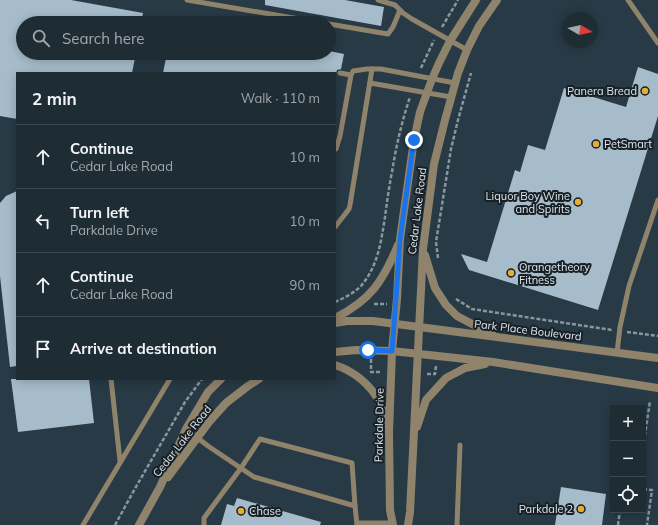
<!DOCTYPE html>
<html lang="en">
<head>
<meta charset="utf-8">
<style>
	:root { --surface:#1e2c34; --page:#2b3840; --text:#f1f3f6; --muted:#a1a7ac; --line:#3c484f }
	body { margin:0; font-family:Mulish,sans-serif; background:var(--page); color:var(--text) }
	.controls { position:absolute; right:12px; bottom:12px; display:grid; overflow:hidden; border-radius:0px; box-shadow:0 2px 10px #0003 }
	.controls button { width:36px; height:36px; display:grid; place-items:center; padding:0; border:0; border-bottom:1px solid var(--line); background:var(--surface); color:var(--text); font:20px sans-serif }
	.compass { position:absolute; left:562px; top:12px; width:36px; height:36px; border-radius:50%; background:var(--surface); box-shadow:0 2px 10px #0003; rotate:99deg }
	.stop { position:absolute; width:12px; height:12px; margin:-9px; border:3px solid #1a73e8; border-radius:50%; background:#fff }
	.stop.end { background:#1a73e8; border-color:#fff; box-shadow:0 1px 4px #0008 }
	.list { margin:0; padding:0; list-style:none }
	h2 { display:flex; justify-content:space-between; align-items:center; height:52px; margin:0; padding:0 16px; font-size:17px }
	h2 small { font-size:13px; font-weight:400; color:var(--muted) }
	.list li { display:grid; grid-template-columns:26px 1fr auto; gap:12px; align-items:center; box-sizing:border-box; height:64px; padding:0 16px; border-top:1px solid var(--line) }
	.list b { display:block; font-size:15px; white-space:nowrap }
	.list p { margin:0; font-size:13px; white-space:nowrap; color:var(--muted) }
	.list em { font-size:13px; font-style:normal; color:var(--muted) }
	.icon { flex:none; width:22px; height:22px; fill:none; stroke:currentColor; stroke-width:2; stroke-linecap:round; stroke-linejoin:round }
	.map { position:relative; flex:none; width:658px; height:525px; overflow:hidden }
	.search { position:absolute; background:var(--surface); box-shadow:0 2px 10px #0003; left:16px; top:16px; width:320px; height:44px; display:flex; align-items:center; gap:10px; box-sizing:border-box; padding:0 14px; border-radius:22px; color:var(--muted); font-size:15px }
	.panel { position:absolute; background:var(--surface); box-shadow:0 2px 10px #0003; left:16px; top:72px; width:320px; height:308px; border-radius:0px }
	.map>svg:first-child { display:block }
</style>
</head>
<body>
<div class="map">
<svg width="658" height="525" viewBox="0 0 658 525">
	<rect width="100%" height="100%" fill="#283a46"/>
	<g fill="#a6bcca">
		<path d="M 0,0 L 71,0 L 143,13 L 141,23 L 23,23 L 23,53 L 136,53 L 132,73 L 17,73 L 17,119 L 0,116 Z"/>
		<path d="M 265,0 L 345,0 L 384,7 L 381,26 L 265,5 Z"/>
		<path d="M 329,51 L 344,54 L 341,69 L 337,70 L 336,73 L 163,73 L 167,53 L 329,53 Z"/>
		<path d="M 638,67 L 658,74 L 658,116 L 598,310 L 469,270 L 461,254 L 487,262 L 515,170 L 520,172 L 528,145 L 545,150 L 564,88 L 626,107 Z"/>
		<path d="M 17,191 L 17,366 L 10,367 L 0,276 L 0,203 L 6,196 Z"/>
		<path d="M 11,379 L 89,379 L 94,423 L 18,432 Z"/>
		<path d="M 561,487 L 606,494 L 602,525 L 555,525 Z"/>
		<path d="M 237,498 L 321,522 L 320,525 L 221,525 L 227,504 L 234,506 Z"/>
	</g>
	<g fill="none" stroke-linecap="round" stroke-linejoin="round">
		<g stroke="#88969f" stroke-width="2.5" stroke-dasharray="4 2" stroke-linecap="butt">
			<path d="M 442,27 L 458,0"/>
			<path d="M 421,68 L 434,40"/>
			<path d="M 438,258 L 436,242 L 451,149 L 458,120 L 471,73"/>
			<path d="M 456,299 L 472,309 L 612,330"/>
			<path d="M 335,302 C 344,298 354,293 361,286 C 378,266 381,242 385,217 C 387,202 389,187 392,172 C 396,146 402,121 410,97"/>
			<path d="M 374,304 L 387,304"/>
			<path d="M 627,332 L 658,336"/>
			<path d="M 371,359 L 371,372 L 381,372"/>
			<path d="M 427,374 L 435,374 L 436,366"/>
			<path d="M 643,448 L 650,401"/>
			<path d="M 643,489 L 652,490 L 647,525"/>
			<path d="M 115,525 L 137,485 L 185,402 L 202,379"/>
			<path d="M 618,525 L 620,510"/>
		</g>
		<g stroke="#90836b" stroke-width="5">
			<path d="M 187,0 L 323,23"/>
			<path d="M 378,0 L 395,5 L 403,13 L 412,19 L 467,50"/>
			<path d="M 628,0 L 658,43"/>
			<path d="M 329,24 L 388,34 L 393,27 L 400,10"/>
			<path d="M 340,73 L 351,75"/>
			<path d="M 370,83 L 451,97"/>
			<path d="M 335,149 L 336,149 L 340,136 L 351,75 L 353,71 L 367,69 L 381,69 L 455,83"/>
			<path d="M 335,227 L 349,209 L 350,205 L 372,69"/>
			<path d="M 617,353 L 620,327 L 629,286 L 658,200"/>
			<path d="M 111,379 L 120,461"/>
			<path d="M 186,429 L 208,446 L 254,477 L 355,506 L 357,525"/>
			<path d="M 357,523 L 392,523"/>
			<path d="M 83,525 L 170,379"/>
			<path d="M 204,525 L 204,518 L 241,468 L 260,439 L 352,463 L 355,506"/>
			<path d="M 457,525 L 460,445"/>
		</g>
		<g stroke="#90836b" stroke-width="8">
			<path d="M 425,255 L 435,288 L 446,305 L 457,316 L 493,335"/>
			<path d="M 335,318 C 371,300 383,281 398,245"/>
			<path d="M 335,323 L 347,321 L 373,321 L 658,358"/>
			<path d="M 335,352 L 356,350 L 392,351 L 493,362 L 658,388"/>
			<path d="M 335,365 C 354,371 371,385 380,403 C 383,410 384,418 387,425"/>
			<path d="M 417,427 L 426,400 L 446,378 L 465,368 L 485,364"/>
			<path d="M 168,477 L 209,422 L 226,403 L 248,386 L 259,379"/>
			<path d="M 139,525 L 160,487 L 186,429 L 208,392 L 221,379"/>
			<path d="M 393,525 L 390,510 L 389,432 L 392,351 L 397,299 L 400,239 L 414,140 L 420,112 L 432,79 L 439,63 L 450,41 L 476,0"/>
			<path d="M 408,525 L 410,512 L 423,249 L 434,164 L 445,120 L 458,73 L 467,50 L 479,26 L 497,0"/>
		</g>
	</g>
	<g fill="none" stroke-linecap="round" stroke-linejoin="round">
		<path stroke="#1a73e8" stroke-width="5" d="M 368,350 L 392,351 L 396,298 L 400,239 L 414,140"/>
	</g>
	<g fill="#e3ae34" stroke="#182026" stroke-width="1.5">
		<circle cx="645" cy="91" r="4"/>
		<circle cx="596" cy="144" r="4"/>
		<circle cx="578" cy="202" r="4"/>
		<circle cx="511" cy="273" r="4"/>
		<circle cx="581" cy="509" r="4"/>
		<circle cx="241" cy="511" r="4"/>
	</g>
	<g text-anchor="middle" stroke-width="4" stroke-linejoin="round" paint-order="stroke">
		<g font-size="11" fill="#dbe6ed" stroke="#182026" text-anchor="end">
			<text x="637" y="95">Panera Bread</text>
			<text x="604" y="148" text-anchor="start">PetSmart</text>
			<text x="570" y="200">Liquor Boy Wine<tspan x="570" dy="13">and Spirits</tspan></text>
			<text x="519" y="271" text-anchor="start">Orangetheory<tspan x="519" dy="13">Fitness</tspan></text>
			<text x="573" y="513">Parkdale 2</text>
			<text x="249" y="515" text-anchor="start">Chase</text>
		</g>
		<g font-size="11" fill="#dbe6ed" stroke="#182026">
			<text transform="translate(417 211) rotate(-83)" y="4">Cedar Lake Road</text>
			<text transform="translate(528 330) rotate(7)" y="4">Park Place Boulevard</text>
			<text transform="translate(379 425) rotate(-89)" y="4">Parkdale Drive</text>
			<text transform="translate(182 441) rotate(-52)" y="4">Cedar Lake Road</text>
		</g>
	</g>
</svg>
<div class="controls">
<button>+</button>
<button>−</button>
<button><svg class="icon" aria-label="locate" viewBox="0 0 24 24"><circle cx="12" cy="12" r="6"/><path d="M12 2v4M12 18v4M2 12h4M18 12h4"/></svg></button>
</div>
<svg class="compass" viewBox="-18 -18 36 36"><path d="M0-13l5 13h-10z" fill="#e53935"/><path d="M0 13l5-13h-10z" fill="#a1a7ac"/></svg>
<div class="stop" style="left:368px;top:350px"></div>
<div class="stop end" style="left:414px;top:140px"></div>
<div class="search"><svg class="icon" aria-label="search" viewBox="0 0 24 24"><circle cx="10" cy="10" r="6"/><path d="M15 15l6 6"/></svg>Search here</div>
<section class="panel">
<h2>2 min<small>Walk · 110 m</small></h2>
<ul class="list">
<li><svg class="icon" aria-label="ahead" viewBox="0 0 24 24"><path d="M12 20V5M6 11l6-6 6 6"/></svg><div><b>Continue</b><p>Cedar Lake Road</p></div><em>10 m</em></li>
<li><svg class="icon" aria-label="left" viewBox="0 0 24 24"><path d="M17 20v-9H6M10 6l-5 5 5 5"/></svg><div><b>Turn left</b><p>Parkdale Drive</p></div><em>10 m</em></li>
<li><svg class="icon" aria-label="ahead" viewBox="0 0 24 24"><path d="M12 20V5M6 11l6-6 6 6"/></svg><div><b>Continue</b><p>Cedar Lake Road</p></div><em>90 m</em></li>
<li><svg class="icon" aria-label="arrive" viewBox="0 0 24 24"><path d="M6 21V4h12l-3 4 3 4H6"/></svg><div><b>Arrive at destination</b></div></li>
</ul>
</section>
</div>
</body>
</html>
